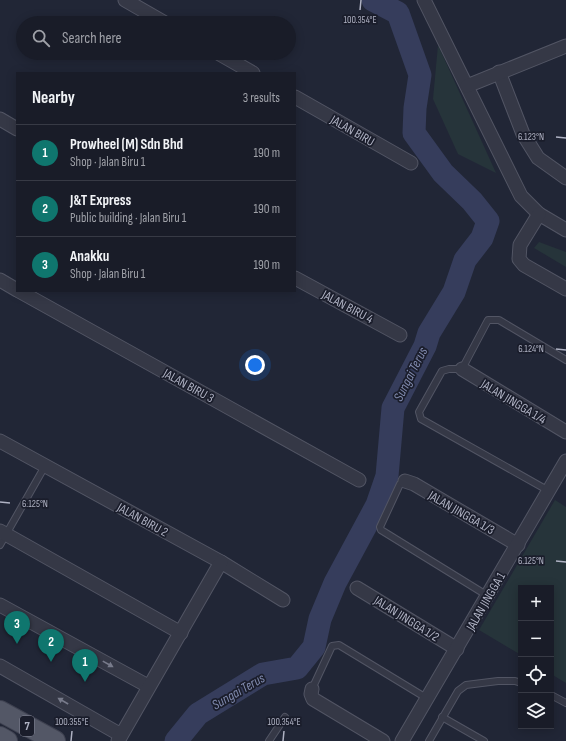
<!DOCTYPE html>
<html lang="en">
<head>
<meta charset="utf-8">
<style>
	:root { --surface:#191c28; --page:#262934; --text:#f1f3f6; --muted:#9fa1a8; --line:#373a45; --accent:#0f766e }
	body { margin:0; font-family:"Sofia Sans Condensed",sans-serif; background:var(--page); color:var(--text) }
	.controls { position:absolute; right:12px; bottom:12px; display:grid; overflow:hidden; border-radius:0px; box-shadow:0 2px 10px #0003 }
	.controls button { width:36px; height:36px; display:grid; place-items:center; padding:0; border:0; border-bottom:1px solid var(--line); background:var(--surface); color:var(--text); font:20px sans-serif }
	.you { position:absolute; left:255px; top:365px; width:14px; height:14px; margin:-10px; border:3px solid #fff; border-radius:50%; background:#1a73e8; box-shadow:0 0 0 6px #1a73e833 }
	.badge { display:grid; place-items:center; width:26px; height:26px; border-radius:50%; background:var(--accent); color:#fff; font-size:13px; font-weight:700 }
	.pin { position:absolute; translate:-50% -33px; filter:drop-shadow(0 1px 2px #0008) }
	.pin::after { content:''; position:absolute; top:21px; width:14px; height:12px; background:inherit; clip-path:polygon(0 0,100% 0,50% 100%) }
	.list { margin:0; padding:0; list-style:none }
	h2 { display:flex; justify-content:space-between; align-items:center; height:52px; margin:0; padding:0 16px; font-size:17px }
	h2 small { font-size:13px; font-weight:400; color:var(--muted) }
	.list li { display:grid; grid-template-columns:26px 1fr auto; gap:12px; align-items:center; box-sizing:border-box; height:56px; padding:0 16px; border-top:1px solid var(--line) }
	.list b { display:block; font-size:15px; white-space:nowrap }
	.list p { margin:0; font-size:13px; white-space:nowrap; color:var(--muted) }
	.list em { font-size:13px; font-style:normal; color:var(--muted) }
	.icon { flex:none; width:22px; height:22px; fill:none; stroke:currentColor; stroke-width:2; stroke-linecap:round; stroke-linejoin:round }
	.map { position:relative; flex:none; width:566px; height:741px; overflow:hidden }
	.search { position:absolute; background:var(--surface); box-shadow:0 2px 10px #0003; left:16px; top:16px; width:280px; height:44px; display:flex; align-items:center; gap:10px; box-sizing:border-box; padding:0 14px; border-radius:22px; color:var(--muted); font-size:15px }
	.panel { position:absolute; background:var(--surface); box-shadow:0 2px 10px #0003; left:16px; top:72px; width:280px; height:220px; border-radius:0px }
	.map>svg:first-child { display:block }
</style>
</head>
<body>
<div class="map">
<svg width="566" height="741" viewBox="0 0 566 741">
	<rect width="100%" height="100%" fill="#212636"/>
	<g fill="#26343a">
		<path d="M 438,45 L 496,173 L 458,154 L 433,99 Z"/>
		<path d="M 539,242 L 566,252 L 566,267 L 534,248 Z"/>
		<path d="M 555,500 L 566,507 L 566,683 L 551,674 L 551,588 L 521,588 L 521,655 L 479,630 Z"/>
	</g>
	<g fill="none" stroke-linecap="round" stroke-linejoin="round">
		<path stroke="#363d5c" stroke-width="23" d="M 176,741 L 198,714 L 263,674 L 297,668 L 314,647 L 320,619 L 335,583 L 377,505 L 387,476 L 393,408 L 425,346 L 429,333 L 454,292 L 465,260 L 482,238 L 488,221 L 472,201 L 443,173 L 414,133 L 415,108 L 420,75 L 398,13 L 373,0"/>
		<g stroke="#525564" stroke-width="8">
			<g id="lane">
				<path d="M 405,481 L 400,484 L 380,527 L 381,530 L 488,596"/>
				<path d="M 549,491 L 421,419 L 419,412 L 442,371 L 449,369 L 462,369 L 488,320 L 499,320 L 566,360"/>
				<path d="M 0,545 L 45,466"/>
				<path d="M 312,689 L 332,646 L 339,645 L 428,699"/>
				<path d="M 551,695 L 566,703"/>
				<path d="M 442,717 L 484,741"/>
				<path d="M 269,741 L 285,717"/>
				<path d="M 429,741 L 458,691 L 466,685 L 498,681 L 515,681 L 521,683"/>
			</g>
		</g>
		<g stroke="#525564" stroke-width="15">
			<g id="street">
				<path d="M 125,0 L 165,23"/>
				<path d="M 424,0 L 521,196 L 539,214 L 566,230"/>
				<path d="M 218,53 L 253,73"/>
				<path d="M 499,72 L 523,134 L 538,158 L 566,178"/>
				<path d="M 467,86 L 566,46"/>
				<path d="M 295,97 L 411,163"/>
				<path d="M 0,119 L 17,129"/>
				<path d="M 539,214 L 520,245 L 519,259 L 524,265 L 566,289"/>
				<path d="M 295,278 L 400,335"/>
				<path d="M 0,280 L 17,290"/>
				<path d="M 19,291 L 359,480"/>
				<path d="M 462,369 L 566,432"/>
				<path d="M 0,441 L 221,562 L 283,600"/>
				<path d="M 405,481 L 414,484 L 518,545"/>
				<path d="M 0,531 L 181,633"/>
				<path d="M 357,588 L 457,649"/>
				<path d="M 0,605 L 148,686"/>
				<path d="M 0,666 L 121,735"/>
				<path d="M 312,689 L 311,694 L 313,699 L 383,741"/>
				<path d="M 118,741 L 221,562"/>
				<path d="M 402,741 L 566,461"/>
			</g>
		</g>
		<g stroke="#3e4150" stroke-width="22">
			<g id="primary">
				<path d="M 0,711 L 55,741"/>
				<path d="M 0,737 L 7,741"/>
			</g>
		</g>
		<use href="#lane" stroke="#353846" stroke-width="6"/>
		<use href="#street" stroke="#353846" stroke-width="13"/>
		<use href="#primary" stroke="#535766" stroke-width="20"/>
	</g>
	<defs><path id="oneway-solid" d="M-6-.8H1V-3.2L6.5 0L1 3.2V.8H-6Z"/></defs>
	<g fill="#787b8b">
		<use href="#oneway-solid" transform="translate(108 664) rotate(29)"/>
		<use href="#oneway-solid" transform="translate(63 701) rotate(-150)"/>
	</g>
	<path fill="none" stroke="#afb2c3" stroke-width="1.5" d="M 360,10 L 361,0M 556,137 L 566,138M 556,349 L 566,350M 0,502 L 10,503M 556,561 L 566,562M 71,741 L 72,731M 283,741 L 284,731"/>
	<g text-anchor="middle" stroke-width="3.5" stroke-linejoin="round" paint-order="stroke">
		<rect fill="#1a1d2b" stroke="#828595" stroke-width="1" x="20" y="716" width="14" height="20" rx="3"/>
		<g font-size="12" font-weight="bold" fill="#afb2c3">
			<text x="27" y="730">7</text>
		</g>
		<g font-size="13" fill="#afb2c3" stroke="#1a1d2b">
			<text transform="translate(353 130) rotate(30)" y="5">JALAN BIRU</text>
			<text transform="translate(348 306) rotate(28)" y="5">JALAN BIRU 4</text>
			<text transform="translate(189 385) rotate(29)" y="5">JALAN BIRU 3</text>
			<text transform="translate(514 401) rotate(31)" y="5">JALAN JINGGA 1/4</text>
			<text transform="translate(462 512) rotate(30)" y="5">JALAN JINGGA 1/3</text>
			<text transform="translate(143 519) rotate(29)" y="5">JALAN BIRU 2</text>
			<text transform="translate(485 601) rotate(-60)" y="5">JALAN JINGGA 1</text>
			<text transform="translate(407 618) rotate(32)" y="5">JALAN JINGGA 1/2</text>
		</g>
		<g font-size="14" font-style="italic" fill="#808aae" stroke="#1a1d2b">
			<text transform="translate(410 374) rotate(-63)" y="5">Sungai Terus</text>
			<text transform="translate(238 691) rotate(-30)" y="5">Sungai Terus</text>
		</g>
	</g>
	<g font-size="10" text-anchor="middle" fill="#afb2c3" stroke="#1a1d2b" stroke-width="3.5" stroke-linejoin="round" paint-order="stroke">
		<text x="360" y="23">100.354°E</text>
		<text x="531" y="140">6.123°N</text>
		<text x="531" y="352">6.124°N</text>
		<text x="35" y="507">6.125°N</text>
		<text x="531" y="564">6.125°N</text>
		<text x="72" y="725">100.355°E</text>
		<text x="284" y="725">100.354°E</text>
	</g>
</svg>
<div class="controls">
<button>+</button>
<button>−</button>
<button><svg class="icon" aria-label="locate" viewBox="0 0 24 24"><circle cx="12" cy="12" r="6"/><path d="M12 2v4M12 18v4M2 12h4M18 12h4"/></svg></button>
<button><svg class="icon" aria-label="layers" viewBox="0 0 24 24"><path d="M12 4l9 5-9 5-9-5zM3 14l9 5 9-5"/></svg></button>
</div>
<div class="you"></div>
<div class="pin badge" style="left:85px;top:682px">1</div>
<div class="pin badge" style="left:51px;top:662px">2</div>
<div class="pin badge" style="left:17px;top:644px">3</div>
<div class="search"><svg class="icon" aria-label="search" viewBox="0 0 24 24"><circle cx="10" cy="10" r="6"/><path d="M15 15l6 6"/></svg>Search here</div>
<section class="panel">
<h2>Nearby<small>3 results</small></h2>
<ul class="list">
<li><span class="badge">1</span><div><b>Prowheel (M) Sdn Bhd</b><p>Shop · Jalan Biru 1</p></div><em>190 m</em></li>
<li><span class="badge">2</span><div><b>J&amp;T Express</b><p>Public building · Jalan Biru 1</p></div><em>190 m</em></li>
<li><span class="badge">3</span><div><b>Anakku</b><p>Shop · Jalan Biru 1</p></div><em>190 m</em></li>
</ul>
</section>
</div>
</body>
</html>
